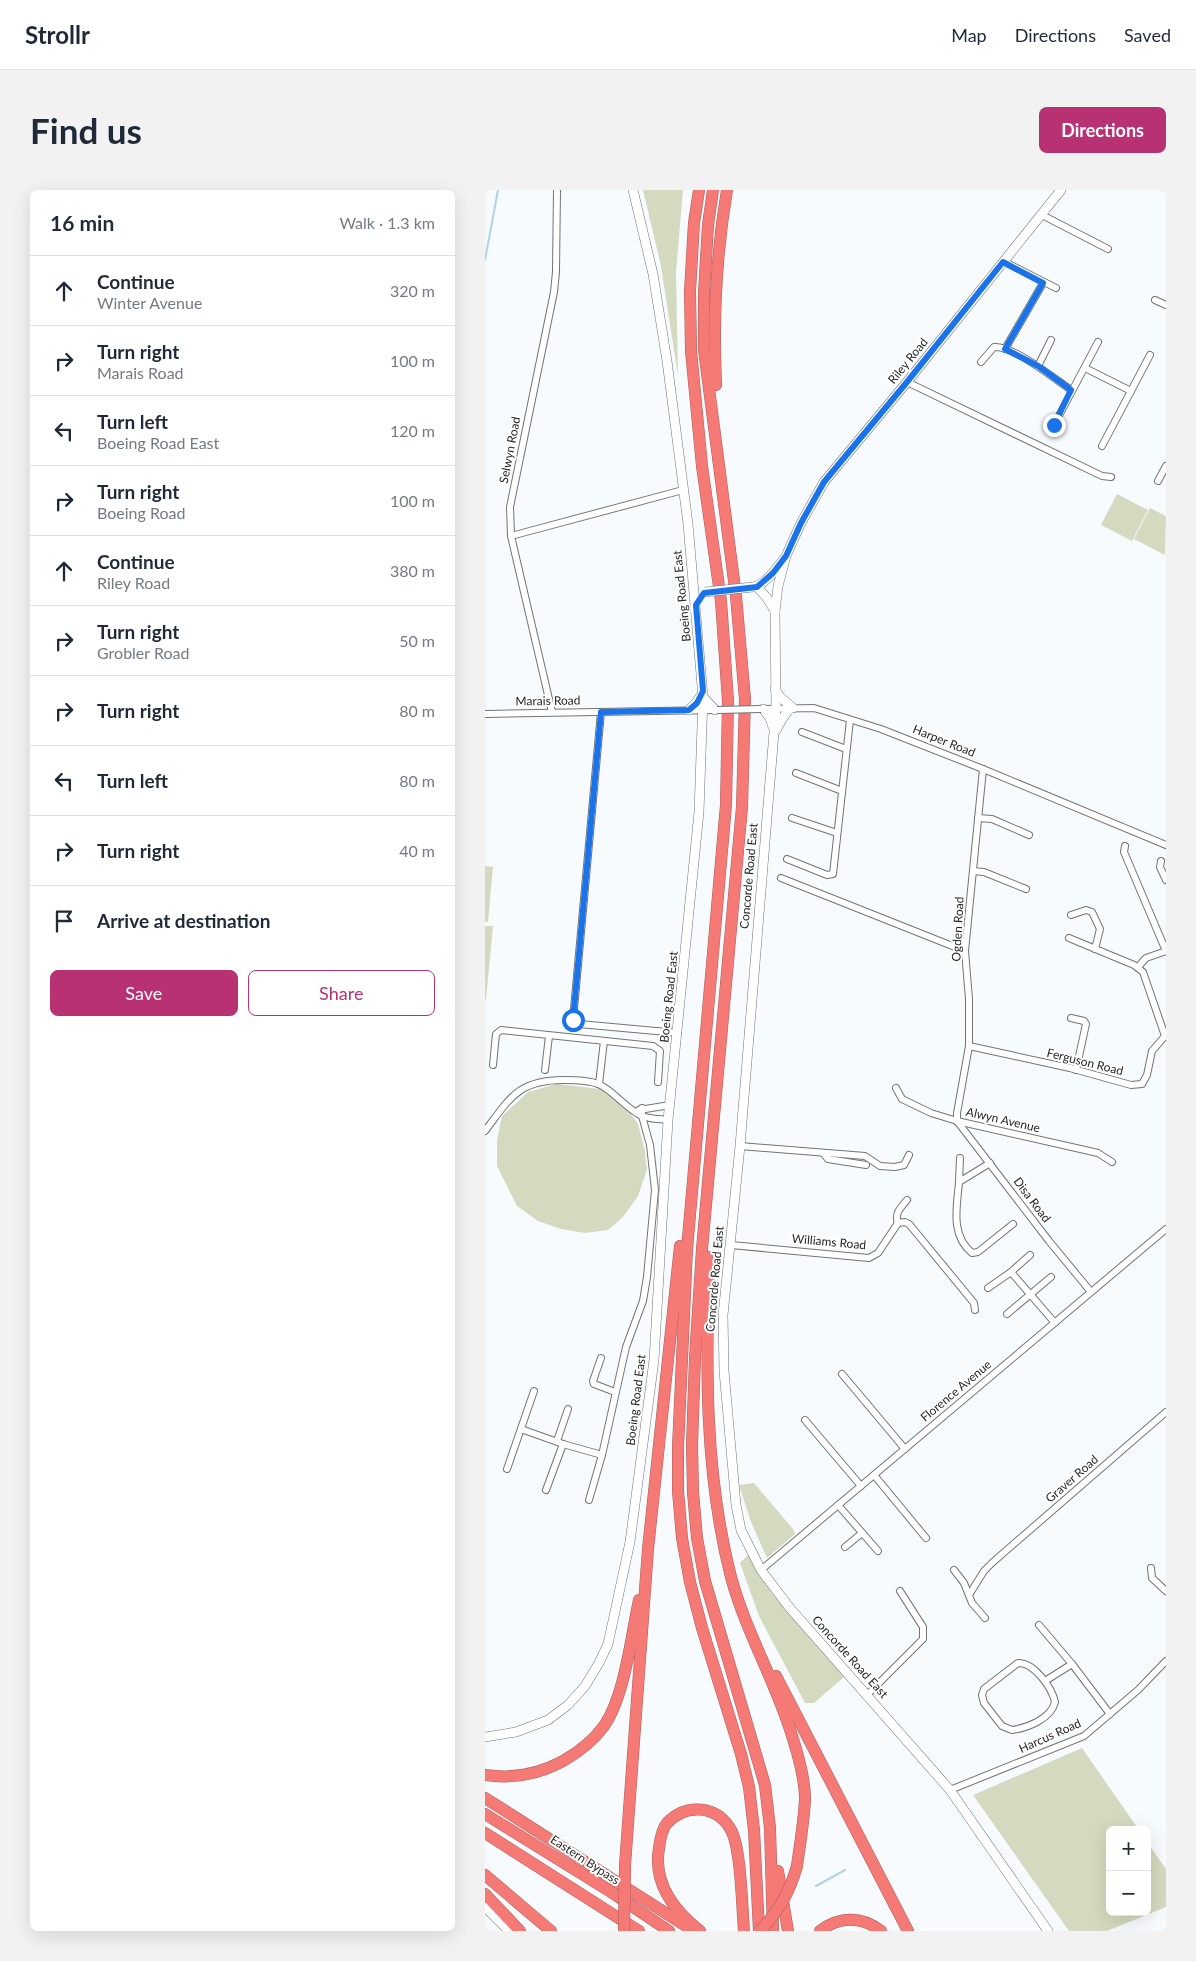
<!DOCTYPE html>
<html lang="en">
<head>
<meta charset="utf-8">
<style>
	:root { --surface:#fff; --page:#f2f2f3; --text:#1f2937; --muted:#747a83; --line:#e0e1e3; --accent:#b73173 }
	body { margin:0; font-family:Lato,sans-serif; background:var(--page); color:var(--text) }
	.controls { position:absolute; right:15px; bottom:15px; display:grid; overflow:hidden; border-radius:8px; box-shadow:0 5px 20px #0002 }
	.controls button { width:45px; height:45px; display:grid; place-items:center; padding:0; border:0; border-bottom:1px solid var(--line); background:var(--surface); color:var(--text); font:25px sans-serif }
	.stop { position:absolute; width:15px; height:15px; margin:-11px; border:4px solid #1a73e8; border-radius:50%; background:#fff }
	.stop.end { background:#1a73e8; border-color:#fff; box-shadow:0 1px 5px #0008 }
	.list { margin:0; padding:0; list-style:none }
	h2 { display:flex; justify-content:space-between; align-items:center; height:65px; margin:0; padding:0 20px; font-size:21px }
	h2 small { font-size:16px; font-weight:400; color:var(--muted) }
	.list li { display:grid; grid-template-columns:32px 1fr auto; gap:15px; align-items:center; box-sizing:border-box; height:70px; padding:0 20px; border-top:1px solid var(--line) }
	.list b { display:block; font-size:19px; white-space:nowrap }
	.list p { margin:0; font-size:16px; white-space:nowrap; color:var(--muted) }
	.list em { font-size:16px; font-style:normal; color:var(--muted) }
	.actions { display:flex; gap:10px; padding:15px 20px }
	.actions a { flex:1; padding:11px 0; border:1px solid var(--accent); border-radius:8px; text-align:center; font-size:18px; color:var(--accent) }
	.actions .main { background:var(--accent); color:#fff }
	.icon { flex:none; width:28px; height:28px; fill:none; stroke:currentColor; stroke-width:2; stroke-linecap:round; stroke-linejoin:round }
	.map { position:relative; flex:none; width:681px; height:1741px; overflow:hidden; border-radius:8px }
	header { display:flex; align-items:center; gap:30px; box-sizing:border-box; height:70px; padding:0 25px; background:var(--surface); border-bottom:1px solid var(--line) }
	header strong { font-size:24px }
	nav { display:flex; gap:28px; margin-inline-start:auto; font-size:18px }
	.intro { display:flex; align-items:center; justify-content:space-between; box-sizing:border-box; height:120px; padding:0 30px }
	h1 { margin:0; font-size:35px }
	.button { padding:12px 22px; border-radius:8px; background:var(--accent); color:#fff; font-size:18px; font-weight:700 }
	main { display:flex; gap:30px; padding:0 30px }
	aside { flex:1; background:var(--surface); border-radius:8px; box-shadow:0 5px 20px #0002 }
	.map>svg:first-child { display:block }
</style>
</head>
<body>
<header>
<strong>Strollr</strong>
<nav><a>Map</a><a>Directions</a><a>Saved</a></nav>
</header>
<div class="intro"><h1>Find us</h1><a class="button">Directions</a></div>
<main>
<aside>
<h2>16 min<small>Walk · 1.3 km</small></h2>
<ul class="list">
<li><svg class="icon" aria-label="ahead" viewBox="0 0 24 24"><path d="M12 20V5M6 11l6-6 6 6"/></svg><div><b>Continue</b><p>Winter Avenue</p></div><em>320 m</em></li>
<li><svg class="icon" aria-label="right" viewBox="0 0 24 24"><path d="M7 20v-9h11M14 6l5 5-5 5"/></svg><div><b>Turn right</b><p>Marais Road</p></div><em>100 m</em></li>
<li><svg class="icon" aria-label="left" viewBox="0 0 24 24"><path d="M17 20v-9H6M10 6l-5 5 5 5"/></svg><div><b>Turn left</b><p>Boeing Road East</p></div><em>120 m</em></li>
<li><svg class="icon" aria-label="right" viewBox="0 0 24 24"><path d="M7 20v-9h11M14 6l5 5-5 5"/></svg><div><b>Turn right</b><p>Boeing Road</p></div><em>100 m</em></li>
<li><svg class="icon" aria-label="ahead" viewBox="0 0 24 24"><path d="M12 20V5M6 11l6-6 6 6"/></svg><div><b>Continue</b><p>Riley Road</p></div><em>380 m</em></li>
<li><svg class="icon" aria-label="right" viewBox="0 0 24 24"><path d="M7 20v-9h11M14 6l5 5-5 5"/></svg><div><b>Turn right</b><p>Grobler Road</p></div><em>50 m</em></li>
<li><svg class="icon" aria-label="right" viewBox="0 0 24 24"><path d="M7 20v-9h11M14 6l5 5-5 5"/></svg><div><b>Turn right</b></div><em>80 m</em></li>
<li><svg class="icon" aria-label="left" viewBox="0 0 24 24"><path d="M17 20v-9H6M10 6l-5 5 5 5"/></svg><div><b>Turn left</b></div><em>80 m</em></li>
<li><svg class="icon" aria-label="right" viewBox="0 0 24 24"><path d="M7 20v-9h11M14 6l5 5-5 5"/></svg><div><b>Turn right</b></div><em>40 m</em></li>
<li><svg class="icon" aria-label="arrive" viewBox="0 0 24 24"><path d="M6 21V4h12l-3 4 3 4H6"/></svg><div><b>Arrive at destination</b></div></li>
</ul>
<div class="actions"><a class="main">Save</a><a>Share</a></div>
</aside>
<div class="map">
<svg width="681" height="1741" viewBox="0 0 681 1741">
	<rect width="100%" height="100%" fill="#f7fbfe"/>
	<g fill="#d4dabf">
		<path d="M 158,0 L 198,0 L 191,82 L 193,186 L 176,76 Z"/>
		<path d="M 632,304 L 663,320 L 647,351 L 616,335 Z"/>
		<path d="M 665,318 L 681,326 L 680,365 L 649,349 Z"/>
		<path d="M 0,676 L 8,677 L 3,732 L 0,732 Z"/>
		<path d="M 0,736 L 8,736 L 1,810 L 0,810 Z"/>
		<path d="M 72,894 L 115,899 L 142,918 L 153,934 L 160,961 L 162,980 L 153,1006 L 138,1027 L 123,1040 L 100,1043 L 76,1039 L 53,1031 L 32,1016 L 12,976 L 12,950 L 17,926 L 43,902 Z"/>
		<path d="M 269,1293 L 308,1339 L 310,1344 L 282,1368 L 266,1332 L 254,1295 Z"/>
		<path d="M 263,1365 L 289,1406 L 360,1478 L 359,1487 L 329,1513 L 320,1513 L 274,1426 L 255,1373 Z"/>
		<path d="M 597,1558 L 654,1640 L 625,1640 L 625,1722 L 662,1722 L 662,1652 L 681,1679 L 681,1717 L 622,1741 L 584,1741 L 488,1605 Z"/>
	</g>
	<g fill="none" stroke-linecap="round" stroke-linejoin="round">
		<g stroke="#b0d2e8" stroke-width="2">
			<path d="M 0,70 L 13,0"/>
			<path d="M 331,1696 L 360,1680"/>
		</g>
		<g stroke="#717477" stroke-width="8">
			<g id="street">
				<path d="M 557,25 L 623,59"/>
				<path d="M 518,71 L 571,98"/>
				<path d="M 670,110 L 681,115"/>
				<path d="M 520,159 L 558,93"/>
				<path d="M 496,172 L 509,157 C 528,155 570,189 586,200"/>
				<path d="M 553,176 L 566,150"/>
				<path d="M 600,178 L 646,201"/>
				<path d="M 422,192 L 617,286 L 626,287"/>
				<path d="M 569,235 L 613,152"/>
				<path d="M 617,256 L 665,165"/>
				<path d="M 673,291 L 681,276"/>
				<path d="M 26,346 L 198,300"/>
				<path d="M 276,519 L 329,518 L 396,539 L 498,579 L 681,655"/>
				<path d="M 67,522 L 26,346 L 25,317 L 69,102 L 71,82 L 72,0"/>
				<path d="M 116,522 L 88,830 L 94,834 L 193,843"/>
				<path d="M 0,524 L 231,520"/>
				<path d="M 317,542 L 361,559"/>
				<path d="M 311,583 L 357,601"/>
				<path d="M 307,628 L 352,643"/>
				<path d="M 493,628 L 507,629 L 544,645"/>
				<path d="M 640,656 L 639,662 L 681,761"/>
				<path d="M 302,669 L 342,685 L 348,684 L 365,530"/>
				<path d="M 676,671 L 675,677 L 681,690"/>
				<path d="M 488,681 L 499,682 L 541,699"/>
				<path d="M 296,688 L 480,761"/>
				<path d="M 586,725 L 601,720 L 607,722 L 615,739 L 610,759"/>
				<path d="M 653,777 L 661,768 L 681,761"/>
				<path d="M 586,828 L 599,831 L 601,834 L 591,880"/>
				<path d="M 484,856 L 585,878 L 646,895 L 657,894 L 662,885 L 667,861 L 680,846 L 658,782 L 649,775 L 584,748"/>
				<path d="M 8,875 L 11,844 L 16,840 L 168,856 L 175,861 L 173,892"/>
				<path d="M 60,880 L 64,846"/>
				<path d="M 114,894 L 119,851"/>
				<path d="M 411,898 L 417,909 L 446,923 L 472,931 L 613,963 L 627,972"/>
				<path d="M 154,920 L 185,915"/>
				<path d="M 472,931 L 472,923 L 484,856 L 484,809 L 480,761 L 498,579"/>
				<path d="M 472,931 L 564,1051 L 606,1102"/>
				<path d="M 0,941 C 25,908 33,890 79,890 C 90,890 103,890 113,894 C 127,899 141,919 157,926 C 164,929 175,929 183,930"/>
				<path d="M 255,956 L 380,966 L 395,976 L 410,977 L 419,975 L 424,965"/>
				<path d="M 338,963 L 343,969 L 381,975"/>
				<path d="M 475,968 L 474,992 L 505,973"/>
				<path d="M 474,992 C 472,1016 465,1045 487,1063 L 493,1062 L 528,1034"/>
				<path d="M 413,1033 C 409,1024 416,1017 422,1010"/>
				<path d="M 246,1055 L 384,1068 L 393,1063 L 413,1033 L 420,1032 L 424,1034 L 489,1113 L 490,1120"/>
				<path d="M 526,1082 L 545,1065"/>
				<path d="M 503,1098 L 526,1082 L 570,1133"/>
				<path d="M 522,1124 L 566,1087"/>
				<path d="M 116,1168 L 108,1191 L 109,1194 L 130,1202"/>
				<path d="M 357,1184 L 420,1259"/>
				<path d="M 320,1230 L 376,1296"/>
				<path d="M 36,1239 L 78,1254 L 117,1265"/>
				<path d="M 72,1251 L 83,1219"/>
				<path d="M 22,1279 L 49,1201"/>
				<path d="M 389,1285 L 441,1348"/>
				<path d="M 61,1300 L 78,1254"/>
				<path d="M 104,1310 L 117,1265 L 141,1157 L 158,1111 L 162,1087 L 170,1000 L 165,955 L 157,926 L 157,918"/>
				<path d="M 353,1315 L 393,1361"/>
				<path d="M 360,1357 L 377,1343"/>
				<path d="M 666,1378 L 667,1388 L 681,1401"/>
				<path d="M 276,1380 L 681,1039"/>
				<path d="M 469,1380 L 479,1393 L 487,1413 L 500,1428"/>
				<path d="M 484,1405 L 499,1381 L 508,1372 L 681,1222"/>
				<path d="M 554,1435 L 587,1474"/>
				<path d="M 533,1473 C 549,1472 567,1498 570,1512 C 566,1529 542,1538 527,1540 L 517,1536 L 499,1513 L 497,1505 L 499,1499 Z"/>
				<path d="M 560,1491 L 587,1474 L 625,1524"/>
				<path d="M 382,1505 L 438,1449 L 438,1437 L 415,1401"/>
				<path d="M 465,1600 L 599,1546 L 653,1500 L 681,1471"/>
			</g>
		</g>
		<g stroke="#717477" stroke-width="10">
			<g id="secondary">
				<path d="M 268,397 C 280,395 291,379 298,370"/>
				<path d="M 272,397 L 282,408 L 290,421"/>
				<path d="M 290,499 L 295,507 L 308,518"/>
				<path d="M 218,507 L 230,520"/>
				<path d="M 278,519 L 285,528 L 288,537"/>
				<path d="M 204,520 L 211,513 L 217,504"/>
				<path d="M 291,540 L 297,529 L 305,518"/>
				<path d="M 0,1547 L 31,1542 L 63,1530 L 83,1515 L 100,1496 L 114,1473 L 123,1454 L 145,1352 L 169,1170 L 183,930 L 214,622 L 218,507 L 203,334 L 182,171 L 168,84 L 148,0"/>
				<path d="M 0,1717 L 24,1741"/>
				<path d="M 563,1741 L 465,1600 L 304,1417 L 276,1380 L 256,1340 L 251,1315 L 239,1181 L 238,1125 L 255,956 L 291,518 L 290,421 L 293,396 L 301,366 L 316,333 L 339,292 L 422,192 L 576,0"/>
			</g>
		</g>
		<g stroke="#ac5d5a" stroke-width="12">
			<g id="highway">
				<path d="M 214,0 L 209,33 L 205,101 L 206,161 L 217,276 L 236,411 L 243,511 L 241,615 L 202,1059 L 193,1257 L 193,1301 L 197,1348 L 205,1392 L 217,1438 L 256,1564 L 264,1597 L 269,1640 L 274,1741"/>
				<path d="M 228,0 L 223,35 L 219,103 L 219,160 L 251,406 L 260,509 L 257,617 L 217,1059 L 210,1168 L 207,1255 L 208,1302 L 212,1348 L 220,1391 L 280,1595 L 285,1638 L 288,1741"/>
				<path d="M 231,195 C 228,129 231,65 242,0"/>
				<path d="M 224,1067 C 221,1174 219,1282 246,1387 C 261,1443 292,1494 308,1549 C 314,1568 320,1589 320,1609 C 319,1631 315,1654 312,1676"/>
				<path d="M 291,1486 L 423,1741"/>
				<path d="M 0,1585 C 27,1589 54,1584 78,1571 C 94,1562 108,1551 119,1536 C 140,1506 146,1446 154,1410"/>
				<path d="M 0,1608 L 201,1736"/>
				<path d="M 0,1624 L 126,1702 L 184,1741"/>
				<path d="M 0,1643 L 154,1741"/>
				<path d="M 140,1675 L 163,1359 L 195,1056"/>
				<path d="M 293,1681 L 303,1741"/>
				<path d="M 0,1685 L 66,1741"/>
				<path d="M 0,1704 L 35,1741"/>
				<path d="M 215,1741 C 188,1720 168,1693 174,1658 C 175,1650 177,1639 182,1633 C 201,1613 232,1615 246,1640 C 256,1658 257,1717 259,1741"/>
				<path d="M 335,1741 C 354,1726 377,1726 396,1741"/>
			</g>
		</g>
		<use href="#street" stroke="#fff" stroke-width="6"/>
		<use href="#secondary" stroke="#fff" stroke-width="9"/>
		<use href="#highway" stroke="#f57a76" stroke-width="11"/>
		<g stroke="#717477" stroke-width="8" stroke-linecap="butt">
			<path id="street-bridge" d="M 232,520 L 276,519"/>
		</g>
		<g stroke="#717477" stroke-width="10" stroke-linecap="butt">
			<path id="secondary-bridge" d="M 220,402 L 268,397"/>
		</g>
		<g stroke="#ac5d5a" stroke-width="12" stroke-linecap="butt">
			<g id="highway-bridge">
				<path d="M 139,1741 L 140,1675"/>
				<path d="M 275,1741 C 294,1720 304,1704 312,1676"/>
			</g>
		</g>
		<use href="#street-bridge" stroke="#fff" stroke-width="6"/>
		<use href="#secondary-bridge" stroke="#fff" stroke-width="9"/>
		<use href="#highway-bridge" stroke="#f57a76" stroke-width="11"/>
	</g>
	<g fill="none" stroke-linecap="round" stroke-linejoin="round">
		<path stroke="#1a73e8" stroke-width="6" d="M 88,830 L 116,522 L 204,520 L 212,513 L 218,501 L 211,415 L 219,403 L 272,397 L 288,383 L 301,366 L 316,333 L 339,292 L 422,192 L 518,72 L 558,93 L 520,159 L 553,176 L 586,200 L 569,235"/>
	</g>
	<g text-anchor="middle" stroke-width="4" stroke-linejoin="round" paint-order="stroke">
		<g font-size="12" fill="#252627" stroke="#fff">
			<text transform="translate(423 171) rotate(-51)" y="4">Riley Road</text>
			<text transform="translate(25 260) rotate(-79)" y="4">Selwyn Road</text>
			<text transform="translate(197 406) rotate(-96)" y="4">Boeing Road East</text>
			<text transform="translate(63 511) rotate(-1)" y="4">Marais Road</text>
			<text transform="translate(459 551) rotate(22)" y="4">Harper Road</text>
			<text transform="translate(264 686) rotate(-85)" y="4">Concorde Road East</text>
			<text transform="translate(473 739) rotate(-87)" y="4">Ogden Road</text>
			<text transform="translate(184 807) rotate(-84)" y="4">Boeing Road East</text>
			<text transform="translate(600 872) rotate(14)" y="4">Ferguson Road</text>
			<text transform="translate(518 930) rotate(13)" y="4">Alwyn Avenue</text>
			<text transform="translate(547 1010) rotate(53)" y="4">Disa Road</text>
			<text transform="translate(344 1052) rotate(5)" y="4">Williams Road</text>
			<text transform="translate(230 1089) rotate(-85)" y="4">Concorde Road East</text>
			<text transform="translate(471 1201) rotate(-40)" y="4">Florence Avenue</text>
			<text transform="translate(151 1210) rotate(-83)" y="4">Boeing Road East</text>
			<text transform="translate(587 1289) rotate(-41)" y="4">Graver Road</text>
			<text transform="translate(365 1467) rotate(48)" y="4">Concorde Road East</text>
			<text transform="translate(565 1546) rotate(-24)" y="4">Harcus Road</text>
			<text transform="translate(100 1670) rotate(33)" y="4">Eastern Bypass</text>
		</g>
	</g>
</svg>
<div class="controls">
<button>+</button>
<button>−</button>
</div>
<div class="stop" style="left:88px;top:830px"></div>
<div class="stop end" style="left:569px;top:235px"></div>
</div>
</main>
</body>
</html>
